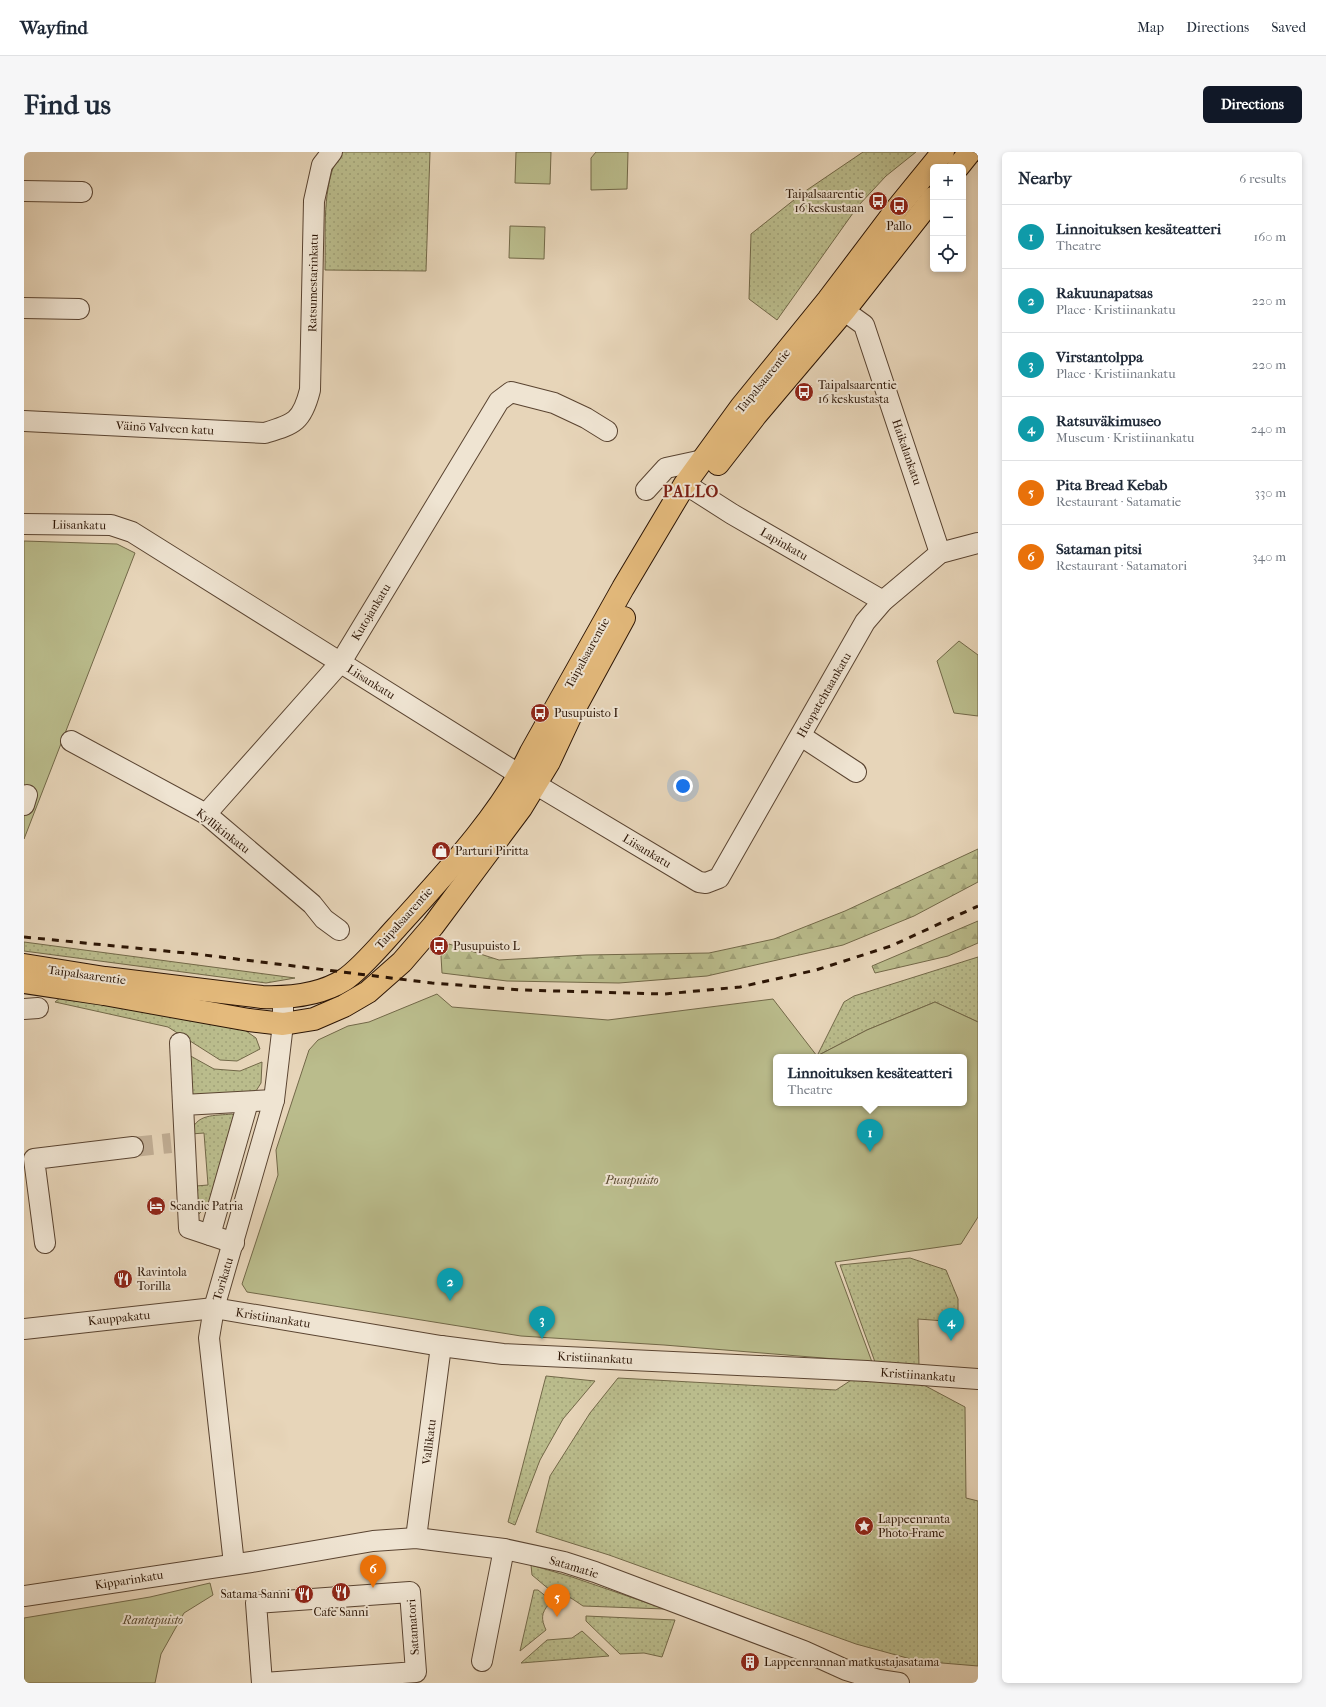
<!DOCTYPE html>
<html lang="en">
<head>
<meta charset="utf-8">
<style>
	:root { --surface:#fff; --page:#f6f6f7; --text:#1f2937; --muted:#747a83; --line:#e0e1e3; --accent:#111827 }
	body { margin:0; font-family:"IM FELL French Canon",serif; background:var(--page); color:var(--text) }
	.controls { position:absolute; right:12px; top:12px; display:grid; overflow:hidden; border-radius:6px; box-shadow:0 2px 6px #0003 }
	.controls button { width:36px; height:36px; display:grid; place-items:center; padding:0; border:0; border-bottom:1px solid var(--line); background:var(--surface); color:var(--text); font:20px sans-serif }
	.you { position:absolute; left:659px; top:634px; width:14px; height:14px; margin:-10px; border:3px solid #fff; border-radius:50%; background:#1a73e8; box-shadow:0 0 0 6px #1a73e833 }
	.badge { display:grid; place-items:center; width:26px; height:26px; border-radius:50%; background:var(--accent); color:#fff; font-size:13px; font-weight:700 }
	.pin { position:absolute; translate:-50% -33px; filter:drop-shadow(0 1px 2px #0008) }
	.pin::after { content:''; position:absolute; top:21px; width:14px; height:12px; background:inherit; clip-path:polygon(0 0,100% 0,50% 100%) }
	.popup { position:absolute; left:749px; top:902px; width:194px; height:52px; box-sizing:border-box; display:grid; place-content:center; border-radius:6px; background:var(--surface); filter:drop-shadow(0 1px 3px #0005); font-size:13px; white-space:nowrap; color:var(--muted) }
	.popup b { font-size:15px; color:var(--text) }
	.popup::after { content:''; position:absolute; left:50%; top:100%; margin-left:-8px; border:8px solid transparent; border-top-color:var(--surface) }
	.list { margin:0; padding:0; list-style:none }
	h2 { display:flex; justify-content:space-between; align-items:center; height:52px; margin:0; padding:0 16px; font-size:17px }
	h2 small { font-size:13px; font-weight:400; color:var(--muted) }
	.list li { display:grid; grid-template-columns:26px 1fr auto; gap:12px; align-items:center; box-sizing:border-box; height:64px; padding:0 16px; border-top:1px solid var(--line) }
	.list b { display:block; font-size:15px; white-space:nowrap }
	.list p { margin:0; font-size:13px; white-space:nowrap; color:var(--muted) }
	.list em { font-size:13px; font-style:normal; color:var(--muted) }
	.icon { flex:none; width:22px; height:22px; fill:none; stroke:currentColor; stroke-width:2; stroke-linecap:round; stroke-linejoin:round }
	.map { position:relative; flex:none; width:954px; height:1531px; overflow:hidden; border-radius:6px }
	header { display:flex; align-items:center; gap:24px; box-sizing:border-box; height:56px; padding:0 20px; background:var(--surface); border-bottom:1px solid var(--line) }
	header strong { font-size:19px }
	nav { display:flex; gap:22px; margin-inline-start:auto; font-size:14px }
	.intro { display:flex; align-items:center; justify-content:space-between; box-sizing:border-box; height:96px; padding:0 24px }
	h1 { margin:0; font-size:28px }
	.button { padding:10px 18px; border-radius:6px; background:var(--accent); color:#fff; font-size:14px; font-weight:700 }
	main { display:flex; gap:24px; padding:0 24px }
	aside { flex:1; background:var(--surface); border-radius:6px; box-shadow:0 2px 6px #0003 }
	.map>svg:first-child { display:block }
</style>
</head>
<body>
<header>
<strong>Wayfind</strong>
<nav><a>Map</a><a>Directions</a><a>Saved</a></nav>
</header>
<div class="intro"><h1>Find us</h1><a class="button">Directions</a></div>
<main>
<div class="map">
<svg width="954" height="1531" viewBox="0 0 954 1531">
	<defs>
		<pattern id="grass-dots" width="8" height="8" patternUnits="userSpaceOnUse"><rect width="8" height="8" fill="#babc8c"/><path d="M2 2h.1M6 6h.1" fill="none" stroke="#a0a177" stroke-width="1.8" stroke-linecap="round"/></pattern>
		<pattern id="forest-firs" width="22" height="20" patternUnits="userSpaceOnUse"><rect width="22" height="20" fill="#babc8c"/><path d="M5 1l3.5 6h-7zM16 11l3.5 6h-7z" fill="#a0a177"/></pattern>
	</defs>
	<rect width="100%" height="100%" fill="#e7d5b9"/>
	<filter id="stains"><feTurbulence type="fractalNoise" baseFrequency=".005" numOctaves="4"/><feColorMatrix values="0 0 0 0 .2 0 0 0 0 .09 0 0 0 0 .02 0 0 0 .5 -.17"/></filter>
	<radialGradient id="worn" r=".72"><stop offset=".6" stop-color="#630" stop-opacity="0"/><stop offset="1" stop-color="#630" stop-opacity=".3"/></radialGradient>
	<g fill="url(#grass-dots)" stroke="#726848">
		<path d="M 316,0 L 406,0 L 402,119 L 301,118 C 302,80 297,34 316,0 Z"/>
		<path d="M 839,0 L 892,0 L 862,24 L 834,54 L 753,168 L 725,147 L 727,82 L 780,40 Z"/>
		<path d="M 0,790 L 271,826 L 242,831 L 0,799 Z"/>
		<path d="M 954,805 L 954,870 L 911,850 L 843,878 L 793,904 L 820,850 L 830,844 Z"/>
		<path d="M 42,841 L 215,874 L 232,886 L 236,897 L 213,909 L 196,908 L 144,875 L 31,850 Z"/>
		<path d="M 163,902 L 190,917 L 216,919 L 238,910 L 237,931 L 232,939 L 220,942 L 166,946 Z"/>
		<path d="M 208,962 L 213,965 L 185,1060 L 180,1057 L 174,1063 L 172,1034 L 184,1033 L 180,981 L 167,982 C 171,961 191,964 208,962 Z"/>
		<path d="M 886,1106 L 922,1118 L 934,1147 L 934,1170 L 894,1167 L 895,1215 L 851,1210 L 816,1113 Z"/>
		<path d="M 522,1224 L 571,1229 L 539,1267 L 516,1308 L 491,1373 L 484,1370 Z"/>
		<path d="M 832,1225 L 896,1231 L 941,1255 L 942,1346 L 954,1349 L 954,1514 L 894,1509 L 832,1492 L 585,1403 L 512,1380 L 526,1324 L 566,1261 L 594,1226 L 812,1238 Z"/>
		<path d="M 507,1413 L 548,1425 L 641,1457 L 559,1454 L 547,1446 L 533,1444 L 508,1423 Z"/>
		<path d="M 510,1438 L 514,1438 L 524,1446 L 525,1452 C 517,1461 517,1467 522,1478 L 496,1499 Z"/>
		<path d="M 562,1464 L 651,1468 L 638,1505 L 620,1501 L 596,1502 L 562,1469 Z"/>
		<path d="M 558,1479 L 585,1504 L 497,1511 L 523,1488 L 548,1486 Z"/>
	</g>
	<g fill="url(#forest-firs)" stroke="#726848">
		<path d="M 954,697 L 954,730 L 890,764 L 819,793 L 683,824 L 595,831 L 483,829 L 418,821 L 417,804 L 425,792 L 475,808 L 562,803 L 685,801 L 750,787 L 821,759 Z"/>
		<path d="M 954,769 L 954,791 L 924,804 L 851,821 L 848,814 Z"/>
	</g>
	<g fill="#babc8c" stroke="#726848" fill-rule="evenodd">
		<path d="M 492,0 L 527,0 L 526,32 L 491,31 Z"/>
		<path d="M 572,0 L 604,0 L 603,37 L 567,38 L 567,6 Z"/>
		<path d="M 486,74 L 521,75 L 520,107 L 485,106 Z"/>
		<path d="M 0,389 L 93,392 L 111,401 L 0,687 Z"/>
		<path d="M 935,489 L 954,503 L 954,564 L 930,561 L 913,509 Z"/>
		<path d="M 413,842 L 428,855 L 584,868 L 749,847 L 793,904 L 843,878 L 911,850 L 954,870 L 954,1065 L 937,1092 L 811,1110 L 848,1210 L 640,1193 L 497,1184 L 223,1140 L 218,1132 L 254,1023 L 252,998 L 285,898 L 294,888 L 324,874 L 345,870 ZM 752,905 L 940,905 L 940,951 L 752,951 Z"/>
		<path d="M 186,1431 L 189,1443 L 160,1461 L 137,1502 L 131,1531 L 0,1531 L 0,1466 L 126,1445 Z"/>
	</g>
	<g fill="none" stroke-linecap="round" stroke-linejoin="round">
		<path stroke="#c1ae95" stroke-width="20" stroke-dasharray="20 10" stroke-linecap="butt" d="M 109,995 L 147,991"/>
		<g stroke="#5a4431" stroke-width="22">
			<g id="minor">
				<path d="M 0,39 L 58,40"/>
				<path d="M 808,150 L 840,173 L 916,401"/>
				<path d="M 0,156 L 55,157"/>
				<path d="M 0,269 L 241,281 C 270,272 278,270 286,238 L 290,49 L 298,13 L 308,0"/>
				<path d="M 661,332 L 708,362 L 859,449"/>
				<path d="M 622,338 L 642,316 L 679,308"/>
				<path d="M 0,372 L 87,373 L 108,380 L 496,623 L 675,730 L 682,731 L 695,726 L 841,470 L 859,449 L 916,401 L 954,391"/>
				<path d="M 777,584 L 832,620"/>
				<path d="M 47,589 L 182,662 L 288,752 L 300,767 L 315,778"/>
				<path d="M 0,653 L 3,643"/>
				<path d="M 182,662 L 317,510 L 475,249 L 487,240 L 530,251 L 562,266 L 583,279"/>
				<path d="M 0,857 L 14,856"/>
				<path d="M 156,891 L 159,953"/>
				<path d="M 186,1083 L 224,950"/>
				<path d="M 21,1091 L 10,1007 L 109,995"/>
				<path d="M 210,1091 L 165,1076 L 159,953 L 250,948"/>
				<path d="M 0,1177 L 190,1156 L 417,1194 L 479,1202 L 843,1219 L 954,1227"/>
				<path d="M 392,1386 L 417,1194"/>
				<path d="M 210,1412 L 185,1186 L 190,1156 L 250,948 L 259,872 L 259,846"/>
				<path d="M 0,1444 L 227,1410 L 349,1389 L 392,1386 L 480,1397 L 540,1410 L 571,1420 L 780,1499 L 822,1518 L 855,1528 L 875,1531"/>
				<path d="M 458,1509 L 480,1397"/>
				<path d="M 238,1531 L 232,1451 L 386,1440 L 392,1520 L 240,1531"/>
			</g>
		</g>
		<g stroke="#2b1404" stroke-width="24">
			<g id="major">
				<path d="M 934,15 L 946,0"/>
				<path d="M 694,312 L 732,263 L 820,159 L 909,46"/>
				<path d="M 0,813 L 81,826 L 238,845 C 266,846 296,843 320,828 C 337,817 359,790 373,775 C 420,723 477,663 507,600 L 599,436 L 661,332 L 717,255 L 804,148 L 875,54 L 919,0"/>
				<path d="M 0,830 L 80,842 L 225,868 L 259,872 L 290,867 L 320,854 L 344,840 L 378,810 L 409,774 L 497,656 L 525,610 L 546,565 L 600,466"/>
			</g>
		</g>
		<use href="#minor" stroke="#efe4d2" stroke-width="20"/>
		<use href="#major" stroke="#e4ba7c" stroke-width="22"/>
		<path stroke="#2b1404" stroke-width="3" stroke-dasharray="7 7" stroke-linecap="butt" d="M 0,785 L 172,802 L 408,831 L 498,838 L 640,842 L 716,835 L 792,818 L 867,794 L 954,754"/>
	</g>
	<defs>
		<g id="bus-disc" transform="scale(1)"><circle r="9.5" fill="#8f2418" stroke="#efe4d2"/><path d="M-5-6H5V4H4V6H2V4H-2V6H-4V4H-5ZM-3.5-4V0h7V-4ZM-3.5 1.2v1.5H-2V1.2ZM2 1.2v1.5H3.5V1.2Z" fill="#fff"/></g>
		<g id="shop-disc" transform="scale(1)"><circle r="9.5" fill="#8f2418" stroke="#efe4d2"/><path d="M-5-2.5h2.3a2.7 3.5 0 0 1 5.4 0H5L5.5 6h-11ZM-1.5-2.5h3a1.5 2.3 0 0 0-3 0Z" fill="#fff"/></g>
		<g id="hotel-disc" transform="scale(1)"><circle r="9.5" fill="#8f2418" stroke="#efe4d2"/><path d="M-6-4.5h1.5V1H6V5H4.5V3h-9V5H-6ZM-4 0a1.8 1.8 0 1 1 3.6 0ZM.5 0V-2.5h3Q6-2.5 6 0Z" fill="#fff"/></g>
		<g id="restaurant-disc" transform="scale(1)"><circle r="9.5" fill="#8f2418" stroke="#efe4d2"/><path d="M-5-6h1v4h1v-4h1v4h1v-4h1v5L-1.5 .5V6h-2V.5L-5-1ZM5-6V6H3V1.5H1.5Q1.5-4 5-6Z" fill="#fff"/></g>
		<g id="sight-disc" transform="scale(1)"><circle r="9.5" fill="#8f2418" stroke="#efe4d2"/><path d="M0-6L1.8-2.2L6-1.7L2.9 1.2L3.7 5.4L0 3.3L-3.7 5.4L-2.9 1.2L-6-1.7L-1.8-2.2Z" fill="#fff"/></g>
		<g id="building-disc" transform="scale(1)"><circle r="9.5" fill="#8f2418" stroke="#efe4d2"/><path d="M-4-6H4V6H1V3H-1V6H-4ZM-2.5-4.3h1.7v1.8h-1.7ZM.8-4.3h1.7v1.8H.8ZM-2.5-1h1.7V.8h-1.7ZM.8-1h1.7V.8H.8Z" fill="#fff"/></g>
	</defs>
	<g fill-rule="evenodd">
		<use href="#bus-disc" x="854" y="49"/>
		<use href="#bus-disc" x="875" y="54"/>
		<use href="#bus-disc" x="780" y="240"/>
		<use href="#bus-disc" x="516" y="561"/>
		<use href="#shop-disc" x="417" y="699"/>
		<use href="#bus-disc" x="415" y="794"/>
		<use href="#hotel-disc" x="132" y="1054"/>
		<use href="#restaurant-disc" x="99" y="1127"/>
		<use href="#sight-disc" x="840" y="1374"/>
		<use href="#restaurant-disc" x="317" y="1440"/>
		<use href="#restaurant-disc" x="280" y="1442"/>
		<use href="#building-disc" x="726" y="1510"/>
	</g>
	<g text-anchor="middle" stroke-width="4" stroke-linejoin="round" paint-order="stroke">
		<g font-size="12" fill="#2b1404" stroke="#efe4d2" text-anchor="start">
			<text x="840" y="46" text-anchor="end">Taipalsaarentie<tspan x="840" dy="14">16 keskustaan</tspan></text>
			<text x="875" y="78" text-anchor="middle">Pallo</text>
			<text x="794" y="237">Taipalsaarentie<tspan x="794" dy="14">16 keskustasta</tspan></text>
			<text x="530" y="565">Pusupuisto I</text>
			<text x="431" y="703">Parturi Piritta</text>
			<text x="429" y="798">Pusupuisto L</text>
			<text x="146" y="1058">Scandic Patria</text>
			<text x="113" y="1124">Ravintola<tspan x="113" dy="14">Torilla</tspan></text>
			<text x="854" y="1371">Lappeenranta<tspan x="854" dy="14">Photo-Frame</tspan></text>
			<text x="266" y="1446" text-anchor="end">Satama-Sanni</text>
			<text x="317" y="1464" text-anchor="middle">Cafe Sanni</text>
			<text x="740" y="1514">Lappeenrannan matkustajasatama</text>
		</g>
		<g font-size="12" fill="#2b1404" stroke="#efe4d2">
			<text transform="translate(289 131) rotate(-89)" y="4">Ratsumestarinkatu</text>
			<text transform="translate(739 229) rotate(-51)" y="4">Taipalsaarentie</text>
			<text transform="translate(141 276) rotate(3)" y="4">Väinö Valveen katu</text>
			<text transform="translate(883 300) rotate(71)" y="4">Haikalankatu</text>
			<text transform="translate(55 373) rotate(1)" y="4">Liisankatu</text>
			<text transform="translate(760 392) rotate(30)" y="4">Lapinkatu</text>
			<text transform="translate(347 460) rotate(-59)" y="4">Kutojankatu</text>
			<text transform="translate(563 501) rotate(-61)" y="4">Taipalsaarentie</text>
			<text transform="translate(347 530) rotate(32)" y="4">Liisankatu</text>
			<text transform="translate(800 543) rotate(-60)" y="4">Huopatehtaankatu</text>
			<text transform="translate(199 679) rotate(38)" y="4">Kyllikinkatu</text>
			<text transform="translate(623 699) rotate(31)" y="4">Liisankatu</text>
			<text transform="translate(380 766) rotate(-48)" y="4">Taipalsaarentie</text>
			<text transform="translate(63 823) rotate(8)" y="4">Taipalsaarentie</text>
			<text transform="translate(199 1127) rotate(-73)" y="4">Torikatu</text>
			<text transform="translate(95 1166) rotate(-6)" y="4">Kauppakatu</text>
			<text transform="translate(249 1166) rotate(9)" y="4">Kristiinankatu</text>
			<text transform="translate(571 1206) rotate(3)" y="4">Kristiinankatu</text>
			<text transform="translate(894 1223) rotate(4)" y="4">Kristiinankatu</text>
			<text transform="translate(405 1290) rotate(-83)" y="4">Vallikatu</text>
			<text transform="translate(550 1415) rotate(17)" y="4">Satamatie</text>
			<text transform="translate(105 1428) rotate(-9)" y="4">Kipparinkatu</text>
			<text transform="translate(389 1475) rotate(-94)" y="4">Satamatori</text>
		</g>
		<g font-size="12" font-style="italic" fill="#56462d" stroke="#efe4d2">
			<text x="608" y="1032">Pusupuisto</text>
			<text x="129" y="1472">Rantapuisto</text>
		</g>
		<g font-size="16" font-weight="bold" letter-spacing="1" fill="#7a1f14" stroke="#efe4d2">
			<text x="667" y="345">PALLO</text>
		</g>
	</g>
	<rect width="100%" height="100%" filter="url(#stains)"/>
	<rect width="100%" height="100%" fill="url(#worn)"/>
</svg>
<div class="controls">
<button>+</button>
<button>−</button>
<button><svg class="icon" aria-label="locate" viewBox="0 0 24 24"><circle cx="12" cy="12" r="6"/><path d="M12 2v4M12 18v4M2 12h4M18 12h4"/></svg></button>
</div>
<div class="you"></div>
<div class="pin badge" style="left:846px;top:1000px;background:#0f9aa8">1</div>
<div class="popup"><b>Linnoituksen kesäteatteri</b>Theatre</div>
<div class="pin badge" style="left:426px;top:1149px;background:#0f9aa8">2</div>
<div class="pin badge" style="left:518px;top:1187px;background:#0f9aa8">3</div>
<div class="pin badge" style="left:927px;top:1189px;background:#0f9aa8">4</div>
<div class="pin badge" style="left:533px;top:1465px;background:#e8710a">5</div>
<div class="pin badge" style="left:349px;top:1436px;background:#e8710a">6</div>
</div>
<aside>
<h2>Nearby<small>6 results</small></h2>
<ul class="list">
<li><span class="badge" style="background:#0f9aa8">1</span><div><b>Linnoituksen kesäteatteri</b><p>Theatre</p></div><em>160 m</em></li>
<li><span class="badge" style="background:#0f9aa8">2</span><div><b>Rakuunapatsas</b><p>Place · Kristiinankatu</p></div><em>220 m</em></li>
<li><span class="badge" style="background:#0f9aa8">3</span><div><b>Virstantolppa</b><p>Place · Kristiinankatu</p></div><em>220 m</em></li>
<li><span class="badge" style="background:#0f9aa8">4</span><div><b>Ratsuväkimuseo</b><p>Museum · Kristiinankatu</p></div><em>240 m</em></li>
<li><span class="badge" style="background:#e8710a">5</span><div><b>Pita Bread Kebab</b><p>Restaurant · Satamatie</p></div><em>330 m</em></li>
<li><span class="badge" style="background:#e8710a">6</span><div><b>Sataman pitsi</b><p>Restaurant · Satamatori</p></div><em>340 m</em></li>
</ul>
</aside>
</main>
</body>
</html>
